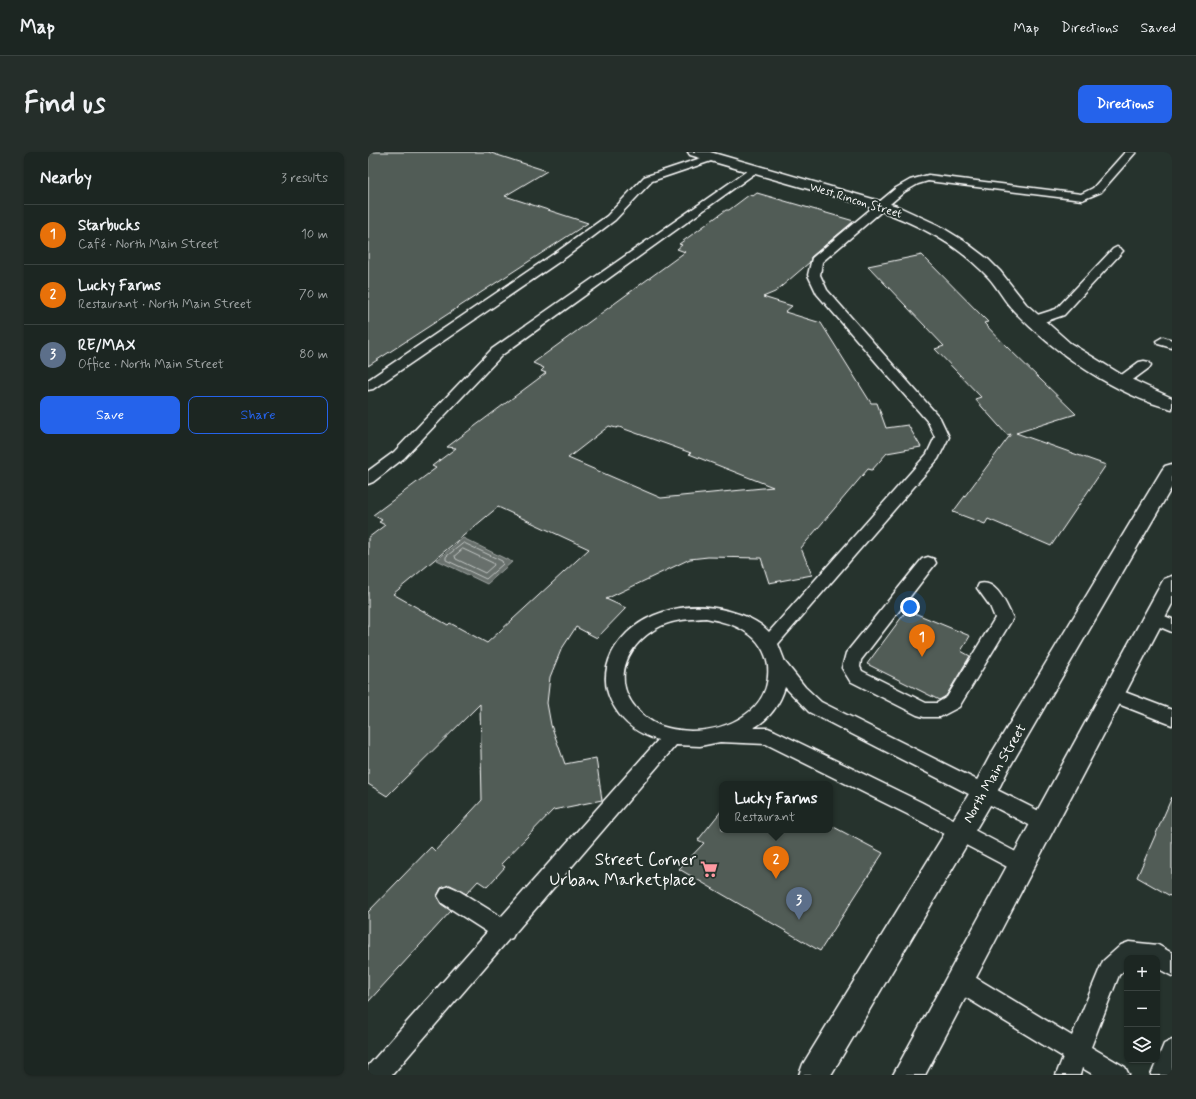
<!DOCTYPE html>
<html lang="en">
<head>
<meta charset="utf-8">
<style>
	:root { --surface:#1c2622; --page:#252e2a; --text:#f1f3f6; --muted:#a0a5a5; --line:#3a4340; --accent:#2563eb }
	body { margin:0; font-family:Mynerve,sans-serif; background:var(--page); color:var(--text) }
	.controls { position:absolute; right:12px; bottom:12px; display:grid; overflow:hidden; border-radius:8px; box-shadow:0 1px 3px #0004 }
	.controls button { width:36px; height:36px; display:grid; place-items:center; padding:0; border:0; border-bottom:1px solid var(--line); background:var(--surface); color:var(--text); font:20px sans-serif }
	.you { position:absolute; left:542px; top:455px; width:14px; height:14px; margin:-10px; border:3px solid #fff; border-radius:50%; background:#1a73e8; box-shadow:0 0 0 6px #1a73e833 }
	.badge { display:grid; place-items:center; width:26px; height:26px; border-radius:50%; background:var(--accent); color:#fff; font-size:13px; font-weight:700 }
	.pin { position:absolute; translate:-50% -33px; filter:drop-shadow(0 1px 2px #0008) }
	.pin::after { content:''; position:absolute; top:21px; width:14px; height:12px; background:inherit; clip-path:polygon(0 0,100% 0,50% 100%) }
	.popup { position:absolute; left:351px; top:629px; width:114px; height:52px; box-sizing:border-box; display:grid; place-content:center; border-radius:8px; background:var(--surface); filter:drop-shadow(0 1px 3px #0005); font-size:13px; white-space:nowrap; color:var(--muted) }
	.popup b { font-size:15px; color:var(--text) }
	.popup::after { content:''; position:absolute; left:50%; top:100%; margin-left:-8px; border:8px solid transparent; border-top-color:var(--surface) }
	.list { margin:0; padding:0; list-style:none }
	h2 { display:flex; justify-content:space-between; align-items:center; height:52px; margin:0; padding:0 16px; font-size:17px }
	h2 small { font-size:13px; font-weight:400; color:var(--muted) }
	.list li { display:grid; grid-template-columns:26px 1fr auto; gap:12px; align-items:center; box-sizing:border-box; height:60px; padding:0 16px; border-top:1px solid var(--line) }
	.list b { display:block; font-size:15px; white-space:nowrap }
	.list p { margin:0; font-size:13px; white-space:nowrap; color:var(--muted) }
	.list em { font-size:13px; font-style:normal; color:var(--muted) }
	.actions { display:flex; gap:8px; padding:12px 16px }
	.actions a { flex:1; padding:9px 0; border:1px solid var(--accent); border-radius:8px; text-align:center; font-size:14px; color:var(--accent) }
	.actions .main { background:var(--accent); color:#fff }
	.icon { flex:none; width:22px; height:22px; fill:none; stroke:currentColor; stroke-width:2; stroke-linecap:round; stroke-linejoin:round }
	.map { position:relative; flex:none; width:804px; height:923px; overflow:hidden; border-radius:8px }
	header { display:flex; align-items:center; gap:24px; box-sizing:border-box; height:56px; padding:0 20px; background:var(--surface); border-bottom:1px solid var(--line) }
	header strong { font-size:19px }
	nav { display:flex; gap:22px; margin-inline-start:auto; font-size:14px }
	.intro { display:flex; align-items:center; justify-content:space-between; box-sizing:border-box; height:96px; padding:0 24px }
	h1 { margin:0; font-size:28px }
	.button { padding:10px 18px; border-radius:8px; background:var(--accent); color:#fff; font-size:14px; font-weight:700 }
	main { display:flex; gap:24px; padding:0 24px }
	aside { flex:1; background:var(--surface); border-radius:8px; box-shadow:0 1px 3px #0004 }
	.map>svg:first-child { display:block }
</style>
</head>
<body>
<header>
<strong>Map</strong>
<nav><a>Map</a><a>Directions</a><a>Saved</a></nav>
</header>
<div class="intro"><h1>Find us</h1><a class="button">Directions</a></div>
<main>
<aside>
<h2>Nearby<small>3 results</small></h2>
<ul class="list">
<li><span class="badge" style="background:#e8710a">1</span><div><b>Starbucks</b><p>Café · North Main Street</p></div><em>10 m</em></li>
<li><span class="badge" style="background:#e8710a">2</span><div><b>Lucky Farms</b><p>Restaurant · North Main Street</p></div><em>70 m</em></li>
<li><span class="badge" style="background:#5c6f8a">3</span><div><b>RE/MAX</b><p>Office · North Main Street</p></div><em>80 m</em></li>
</ul>
<div class="actions"><a class="main">Save</a><a>Share</a></div>
</aside>
<div class="map">
<svg width="804" height="923" viewBox="0 0 804 923">
	<rect width="100%" height="100%" fill="#26332d"/>
	<filter id="ink" filterUnits="userSpaceOnUse"><feTurbulence type="fractalNoise" baseFrequency=".025" numOctaves="2"/><feDisplacementMap in="SourceGraphic" scale="8" xChannelSelector="R" yChannelSelector="G"/><feConvolveMatrix kernelMatrix="1 2 1 2 8 2 1 2 1" color-interpolation-filters="sRGB"/></filter>
	<g filter="url(#ink)">
		<path fill="#67706c" stroke="#a4a9a7" d="M 95,386 L 144,410 L 119,432 L 69,408 Z"/>
		<g fill="none" stroke-linecap="round" stroke-linejoin="round">
			<g stroke="#c2c6c4" stroke-width="1">
				<path d="M 96,391 L 134,409 L 135,412 L 118,427 L 78,408 L 78,405 Z"/>
				<path d="M 95,397 L 125,411 L 126,413 L 117,421 L 88,407 L 87,404 Z"/>
			</g>
		</g>
		<g fill="#515c57" stroke="#fff" fill-rule="evenodd">
			<path d="M 0,0 L 120,0 L 179,19 L 137,44 L 220,71 L 0,214 Z"/>
			<path d="M 389,41 L 486,69 L 443,105 L 442,110 L 407,140 L 395,145 L 424,154 L 417,160 L 453,171 L 503,251 L 509,251 L 518,276 L 540,273 L 553,295 L 519,301 L 504,318 L 500,317 L 433,396 L 444,423 L 401,431 L 393,406 L 340,405 L 322,407 L 238,447 L 258,456 L 229,486 L 208,475 L 193,498 L 182,525 L 179,551 L 183,573 L 197,612 L 228,606 L 234,648 L 185,658 L 133,712 L 137,715 L 119,735 L 110,729 L 98,742 L 82,733 L 73,736 L 69,745 L 73,752 L 83,759 L 0,850 L 0,760 L 63,695 L 67,699 L 114,648 L 112,552 L 19,644 L 0,632 L 0,386 L 17,373 L 11,370 L 14,368 L 5,363 L 68,316 L 64,314 L 88,296 L 79,295 L 178,221 L 173,219 L 176,216 L 165,211 L 317,100 L 309,97 L 314,93 L 311,92 L 358,58 L 361,58 L 381,43 L 385,44 ZM 241,274 L 248,276 L 251,275 L 323,301 L 321,302 L 405,335 L 293,346 L 200,306 ZM 130,355 L 221,397 L 119,491 L 82,471 L 80,473 L 25,442 Z"/>
			<path d="M 554,103 L 620,170 L 616,171 L 639,195 L 708,262 L 648,281 L 738,313 L 683,394 L 620,367 L 617,372 L 585,360 L 643,282 L 639,283 L 607,247 L 613,245 L 567,197 L 576,194 L 500,114 Z"/>
			<path d="M 539,458 L 602,484 L 593,499 L 602,504 L 578,544 L 571,548 L 499,512 Z"/>
			<path d="M 804,645 L 804,745 L 769,725 Z"/>
			<path d="M 354,658 L 354,678 L 462,678 L 462,673 L 515,701 L 452,799 L 311,717 L 336,691 L 330,688 Z"/>
		</g>
		<g fill="none" stroke-linecap="round" stroke-linejoin="round">
			<g stroke="#fff" stroke-width="3">
				<g id="service">
					<path d="M 757,0 L 768,0 L 733,40 L 714,48 L 560,29 L 550,32 L 536,40 L 454,110 L 452,123 L 459,138 L 572,266 L 581,285 L 570,307 L 410,492 L 417,510 L 437,535 L 453,550 L 683,665 L 686,671 L 683,677 L 676,680 L 669,677 L 441,560 L 417,535 C 412,552 401,568 385,576 L 400,576 L 407,579 L 553,650 L 661,707 L 664,713 L 661,719 L 654,722 L 647,719 L 539,662 L 398,592 L 352,590 L 332,594 L 308,593 L 146,782 L 144,786 L 141,787 L 24,923 L 0,923 L 0,914 L 119,780 L 74,751 L 70,744 L 74,737 L 81,734 L 88,737 L 133,765 L 290,588 C 271,582 257,573 247,556 C 236,539 235,520 244,501 C 266,460 318,447 361,459 C 375,463 390,468 401,480 L 559,302 L 567,285 L 560,270 L 449,142 L 440,123 L 444,106 L 528,36 L 542,28 L 560,23 L 713,42 L 725,36 ZM 338,466 C 352,469 366,472 378,480 C 390,487 398,500 400,514 C 404,558 361,579 323,579 C 307,578 292,576 280,567 C 240,538 253,494 293,474 C 307,467 324,467 338,466 Z"/>
					<path d="M 345,2 L 349,3 L 350,5 L 349,7 L 284,29 L 247,68 L 198,105 L 5,237 L 0,238 L 0,228 L 190,99 L 239,64 L 276,25 Z"/>
					<path d="M 386,14 L 391,17 L 390,19 L 134,203 L 36,306 L 5,330 L 0,332 L 0,319 L 26,300 L 124,197 Z"/>
					<path d="M 749,95 L 753,97 L 755,99 L 753,101 L 696,163 L 670,172 L 660,172 L 659,169 L 660,166 L 688,157 L 745,97 Z"/>
					<path d="M 795,185 L 804,188 L 804,196 L 790,192 L 788,189 Z"/>
					<path d="M 776,209 L 781,210 L 783,213 L 781,216 L 758,233 L 748,233 L 746,230 L 748,227 L 771,210 Z"/>
					<path d="M 560,405 L 566,407 L 568,411 L 493,508 L 492,515 L 494,519 L 558,551 L 569,551 L 579,545 L 627,466 L 622,454 L 609,436 L 611,432 C 629,427 638,453 645,466 L 591,555 L 572,565 L 556,565 L 549,563 L 482,529 L 474,516 L 478,501 L 554,407 Z"/>
					<path d="M 786,460 L 804,467 L 804,480 L 780,470 L 777,466 L 780,462 Z"/>
					<path d="M 746,536 L 804,558 L 804,573 L 740,548 L 737,543 L 740,538 Z"/>
					<path d="M 761,790 L 790,793 L 804,801 L 804,824 L 789,816 L 789,806 L 759,806 L 759,816 L 751,823 L 723,895 L 757,915 L 761,923 L 726,923 L 714,916 L 712,923 L 688,923 L 695,905 L 584,837 L 581,829 L 584,821 L 592,818 L 600,821 L 704,884 L 735,809 L 753,793 Z"/>
					<path d="M 804,888 L 804,923 L 783,923 L 796,892 Z"/>
				</g>
			</g>
			<g stroke="#fff" stroke-width="3">
				<path id="tertiary" d="M 320,0 L 342,0 L 529,54 L 570,73 L 596,89 L 621,108 L 632,119 L 658,152 L 702,191 L 754,223 L 804,246 L 804,257 C 749,244 685,200 646,159 C 636,149 630,136 621,126 C 610,114 597,103 584,94 C 538,64 496,53 444,38 C 404,27 363,15 322,3 Z"/>
			</g>
			<g stroke="#fff" stroke-width="3">
				<g id="primary">
					<path d="M 804,312 L 804,335 L 640,618 L 625,648 L 463,923 L 431,923 L 435,912 L 607,632 L 622,604 L 794,318 L 797,314 Z"/>
					<path d="M 804,424 L 804,452 L 557,923 L 525,923 L 793,432 L 796,427 Z"/>
				</g>
			</g>
			<use href="#service" fill="#26332d" fill-rule="evenodd"/>
			<use href="#tertiary" fill="#26332d" fill-rule="evenodd"/>
			<use href="#primary" fill="#26332d" fill-rule="evenodd"/>
		</g>
	</g>
	<defs>
		<g id="supermarket-bare" transform="scale(1.38)"><path d="M-6-5.5h2.5l.6 2H6L4.5 2H-2.5L-4.4-4H-6ZM-1.5 3.2a1.3 1.3 0 1 0 .1 0ZM3 3.2a1.3 1.3 0 1 0 .1 0Z" fill="#ff9aa2" stroke="#26332d" stroke-width="2.5" paint-order="stroke"/></g>
	</defs>
	<g fill-rule="evenodd">
		<use href="#supermarket-bare" x="341" y="717"/>
	</g>
	<g text-anchor="middle" stroke-width="4" stroke-linejoin="round" paint-order="stroke">
		<g font-size="12" fill="#fff" stroke="#26332d">
			<text transform="translate(488 48) rotate(17)" y="4">West Rincon Street</text>
		</g>
		<g font-size="14" fill="#fff" stroke="#26332d">
			<text transform="translate(626 621) rotate(-60)" y="5">North Main Street</text>
		</g>
		<g font-size="17" fill="#fff" stroke="#26332d" text-anchor="end">
			<text x="328" y="713">Street Corner<tspan x="328" dy="20">Urban Marketplace</tspan></text>
		</g>
	</g>
</svg>
<div class="controls">
<button>+</button>
<button>−</button>
<button><svg class="icon" aria-label="layers" viewBox="0 0 24 24"><path d="M12 4l9 5-9 5-9-5zM3 14l9 5 9-5"/></svg></button>
</div>
<div class="you"></div>
<div class="pin badge" style="left:554px;top:505px;background:#e8710a">1</div>
<div class="pin badge" style="left:408px;top:727px;background:#e8710a">2</div>
<div class="popup"><b>Lucky Farms</b>Restaurant</div>
<div class="pin badge" style="left:431px;top:768px;background:#5c6f8a">3</div>
</div>
</main>
</body>
</html>
